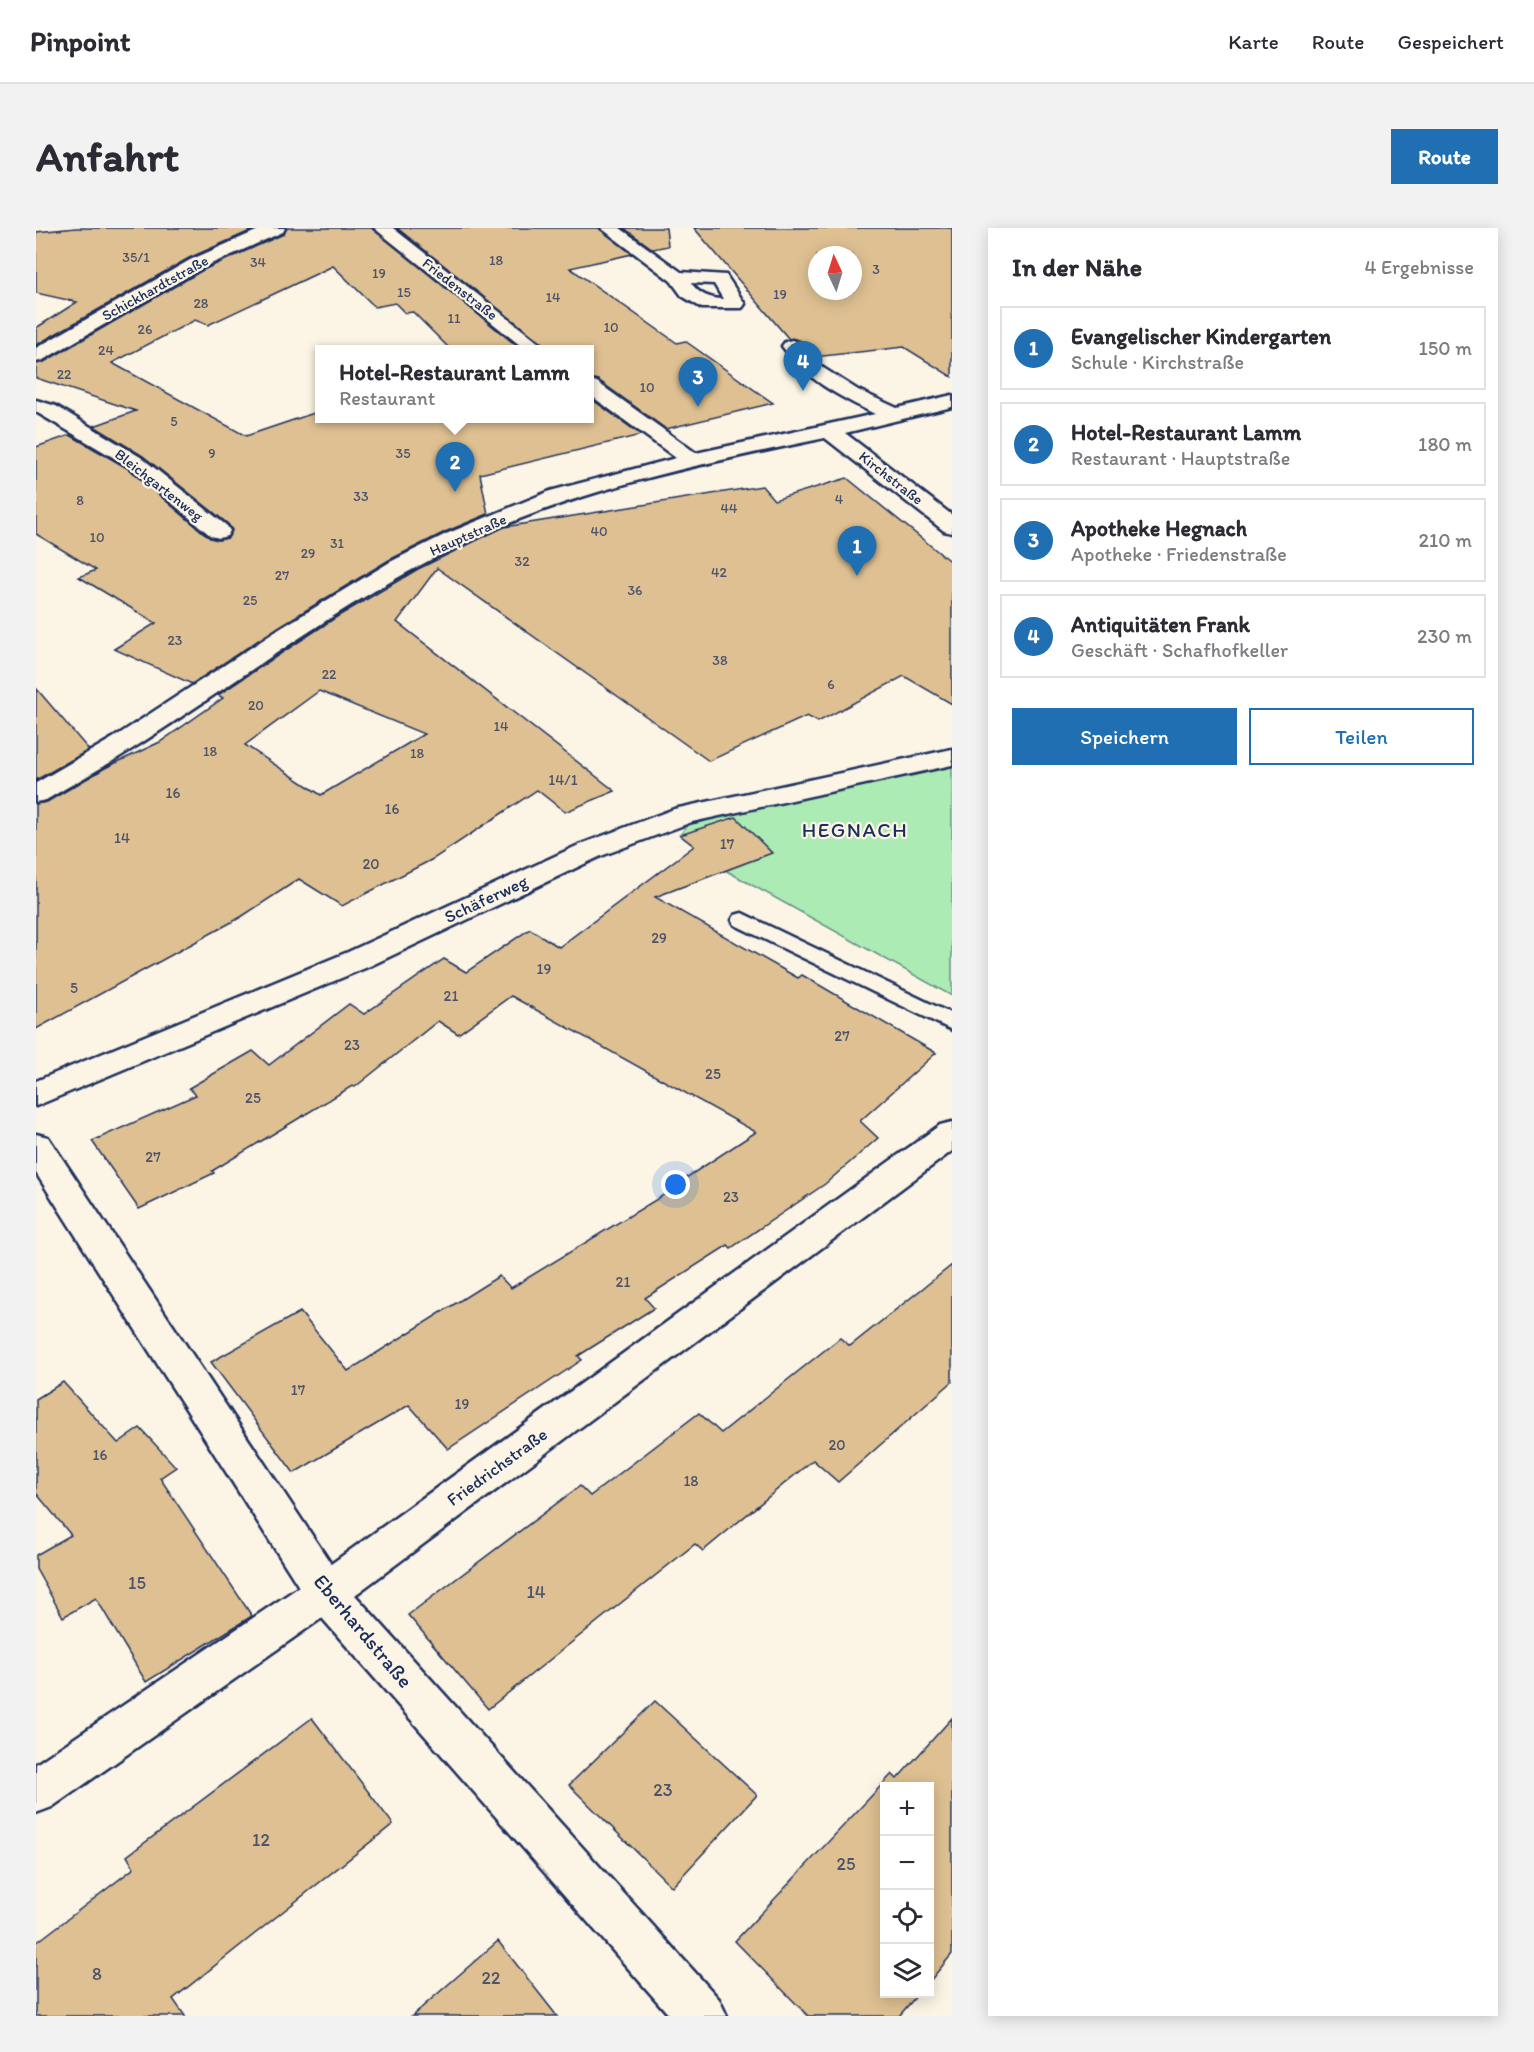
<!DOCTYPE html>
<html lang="de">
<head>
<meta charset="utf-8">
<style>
	:root { --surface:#fff; --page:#f2f2f3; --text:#2b2b33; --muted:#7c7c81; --line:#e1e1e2; --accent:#1f6fb2 }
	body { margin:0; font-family:Itim,sans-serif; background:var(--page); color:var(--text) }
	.controls { position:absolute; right:18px; bottom:18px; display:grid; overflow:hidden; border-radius:0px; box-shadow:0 3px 15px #0003 }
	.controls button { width:54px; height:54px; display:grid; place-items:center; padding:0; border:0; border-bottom:2px solid var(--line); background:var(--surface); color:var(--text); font:30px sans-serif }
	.compass { position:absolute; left:772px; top:18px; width:54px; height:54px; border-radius:50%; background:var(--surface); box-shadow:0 3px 15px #0003; rotate:356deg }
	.you { position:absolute; left:640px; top:957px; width:21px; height:21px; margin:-15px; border:4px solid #fff; border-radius:50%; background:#1a73e8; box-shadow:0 0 0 9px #1a73e833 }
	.badge { display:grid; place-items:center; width:39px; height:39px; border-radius:50%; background:var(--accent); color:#fff; font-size:20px; font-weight:700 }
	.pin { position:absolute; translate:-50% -50px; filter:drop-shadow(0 2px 3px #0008) }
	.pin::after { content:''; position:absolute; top:32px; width:21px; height:18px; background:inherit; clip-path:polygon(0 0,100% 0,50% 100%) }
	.popup { position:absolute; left:279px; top:117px; width:279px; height:78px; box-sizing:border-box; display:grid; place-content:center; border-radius:0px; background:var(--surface); filter:drop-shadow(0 2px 4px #0005); font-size:20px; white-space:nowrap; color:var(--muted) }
	.popup b { font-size:22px; color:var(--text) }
	.popup::after { content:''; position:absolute; left:50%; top:100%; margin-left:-12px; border:12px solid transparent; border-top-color:var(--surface) }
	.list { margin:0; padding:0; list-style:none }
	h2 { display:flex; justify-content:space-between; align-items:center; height:78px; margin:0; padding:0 24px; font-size:26px }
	h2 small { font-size:20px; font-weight:400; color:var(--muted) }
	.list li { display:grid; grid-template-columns:39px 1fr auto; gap:18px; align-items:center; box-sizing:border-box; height:84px; margin:0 12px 12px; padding:0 12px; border:2px solid var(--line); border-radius:0px }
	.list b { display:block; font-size:22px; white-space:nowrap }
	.list p { margin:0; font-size:20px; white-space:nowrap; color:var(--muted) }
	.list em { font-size:20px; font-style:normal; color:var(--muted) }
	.actions { display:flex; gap:12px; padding:18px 24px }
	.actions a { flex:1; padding:14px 0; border:2px solid var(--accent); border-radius:0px; text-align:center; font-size:21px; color:var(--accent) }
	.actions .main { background:var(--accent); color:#fff }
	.icon { flex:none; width:33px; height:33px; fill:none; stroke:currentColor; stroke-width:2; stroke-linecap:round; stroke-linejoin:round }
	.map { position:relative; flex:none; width:916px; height:1788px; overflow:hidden; border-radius:0px }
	header { display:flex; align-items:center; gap:36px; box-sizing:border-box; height:84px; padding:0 30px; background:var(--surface); border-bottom:2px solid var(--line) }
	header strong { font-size:28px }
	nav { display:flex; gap:33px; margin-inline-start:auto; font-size:21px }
	.intro { display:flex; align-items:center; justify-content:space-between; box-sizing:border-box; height:144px; padding:0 36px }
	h1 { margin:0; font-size:42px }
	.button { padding:15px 27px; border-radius:0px; background:var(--accent); color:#fff; font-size:21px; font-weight:700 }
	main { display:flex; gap:36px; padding:0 36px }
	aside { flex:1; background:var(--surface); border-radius:0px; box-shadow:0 3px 15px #0003 }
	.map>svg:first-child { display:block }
</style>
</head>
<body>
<header>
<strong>Pinpoint</strong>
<nav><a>Karte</a><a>Route</a><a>Gespeichert</a></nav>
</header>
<div class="intro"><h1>Anfahrt</h1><a class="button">Route</a></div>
<main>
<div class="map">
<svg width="916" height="1788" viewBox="0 0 916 1788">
	<rect width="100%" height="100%" fill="#fcf5e5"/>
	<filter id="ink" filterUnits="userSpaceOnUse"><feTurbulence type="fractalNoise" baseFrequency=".0167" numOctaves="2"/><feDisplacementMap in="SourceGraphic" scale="12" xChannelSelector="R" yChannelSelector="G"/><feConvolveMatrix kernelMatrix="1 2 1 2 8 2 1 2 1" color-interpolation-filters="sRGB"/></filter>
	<g filter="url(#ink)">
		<path fill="#acebb3" stroke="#648d88" stroke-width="1.5" d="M 916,536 L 916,768 L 689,642 L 644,607 L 658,588 Z"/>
		<g fill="#dec092" stroke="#1b2f5e" stroke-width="1.5" fill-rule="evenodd">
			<path d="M 40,0 L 221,0 L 153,30 L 0,117 L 0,100 L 41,74 L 0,65 L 0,4 Z"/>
			<path d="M 251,0 L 336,0 L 486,122 L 415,122 L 377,84 L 369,85 L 359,75 L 339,79 L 297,38 L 172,97 L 159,92 L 76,135 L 210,208 L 284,183 L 284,190 L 554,190 L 554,170 L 605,207 L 444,246 L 452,286 L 409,304 L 353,332 L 244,398 L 156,456 L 78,421 L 120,395 L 43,349 L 60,342 L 0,306 L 0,219 L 34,207 L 91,240 L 174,310 L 182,312 L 192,310 L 196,302 L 192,296 L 107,228 L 58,198 L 100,183 L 0,150 L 0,136 L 8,134 L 167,42 L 248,6 Z"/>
			<path d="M 361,0 L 563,0 L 596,26 L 534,40 L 641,115 L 649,113 L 737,175 L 630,201 L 562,152 L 554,150 L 554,122 L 514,122 Z"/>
			<path d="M 588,0 L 630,0 L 632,18 L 617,21 Z"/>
			<path d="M 658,0 L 916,0 L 916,149 L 868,119 L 778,129 L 765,113 L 753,111 ZM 781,27 L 817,27 L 817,63 L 781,63 Z"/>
			<path d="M 811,250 L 916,335 L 916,476 L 868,448 L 782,494 L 771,488 L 673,533 L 401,340 L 361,394 L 579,563 L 529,584 L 501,562 L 397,631 L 306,678 L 263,651 L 205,689 L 0,801 L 0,576 L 11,574 L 69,540 L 124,514 L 187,470 L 182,467 L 299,390 L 382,341 L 468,299 L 726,258 L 738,272 ZM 283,463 L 388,506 L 285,567 L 209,517 Z"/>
			<path d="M 0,460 L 53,522 L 0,552 Z"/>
			<path d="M 700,589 L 736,625 L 619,669 L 762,750 L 766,747 L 900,825 L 824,893 L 842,910 L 789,956 L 695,1020 L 692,1017 L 609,1070 L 618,1080 L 542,1128 L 546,1132 L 412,1221 L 373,1177 L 258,1245 L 175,1134 L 264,1084 L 312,1143 L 463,1048 L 475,1060 L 631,965 L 630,963 L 720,904 L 475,768 L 422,806 L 402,793 L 319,859 L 316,858 L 176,943 L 178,945 L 103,981 L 56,913 L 160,867 L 153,860 L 217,823 L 233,837 L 313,776 L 328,786 L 408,731 L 430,744 L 494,701 L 523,719 L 658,618 L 644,607 Z"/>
			<path d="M 916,1037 L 916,1154 L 802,1254 L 777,1232 L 667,1323 L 659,1316 L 452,1481 L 372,1387 L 544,1258 L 554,1268 L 663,1185 L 685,1205 L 804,1110 L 814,1118 Z"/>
			<path d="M 27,1154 L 82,1215 L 104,1200 L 140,1239 L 124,1250 L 216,1388 L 110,1454 L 60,1370 L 27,1389 L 0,1341 L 0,1327 L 35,1307 L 0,1265 L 0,1171 Z"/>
			<path d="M 619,1473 L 721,1567 L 636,1659 L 533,1557 Z"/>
			<path d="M 276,1490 L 357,1596 L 137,1771 L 149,1788 L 0,1788 L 0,1715 L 98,1640 L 91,1628 Z"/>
			<path d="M 916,1490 L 916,1726 L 894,1753 L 894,1558 L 849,1558 L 849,1766 L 882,1766 L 863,1788 L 772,1788 L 699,1713 L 856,1546 L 861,1551 Z"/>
			<path d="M 462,1713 L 521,1788 L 376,1788 Z"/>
		</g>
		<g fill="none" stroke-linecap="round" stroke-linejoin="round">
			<g stroke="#1b2f5e" stroke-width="5">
				<path id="service" d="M 706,685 L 916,786 L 916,802 L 699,697 L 696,692 L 699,687 Z"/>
			</g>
			<g stroke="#1b2f5e" stroke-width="5">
				<g id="minor">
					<path d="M 227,0 L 249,0 L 247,4 L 166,40 L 7,132 L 0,134 L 0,120 L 154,32 Z"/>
					<path d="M 338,0 L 357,0 L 512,122 L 490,122 Z"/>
					<path d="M 565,0 L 584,0 L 645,44 L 690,47 L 709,76 L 706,80 L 666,80 L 646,68 L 635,53 ZM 655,55 L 678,56 L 687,71 C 674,71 663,66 655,55 Z"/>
					<path d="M 756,112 L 763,114 L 781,136 L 822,162 L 861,180 L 916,167 L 916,179 L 809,205 L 916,287 L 916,305 L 908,303 L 789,210 C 665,236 539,261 424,317 C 307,373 205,452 96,521 C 68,539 38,555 10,572 L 0,574 L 0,555 L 77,510 L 245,400 L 354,334 L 410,306 L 514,263 L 640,230 L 554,167 L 554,152 L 561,154 L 660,225 L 839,186 C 803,168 770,152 746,118 L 749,114 Z"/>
					<path d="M 0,172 L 20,178 L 106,230 L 191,298 L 194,303 L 191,308 L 183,310 L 175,308 L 92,238 L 0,184 Z"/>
					<path d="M 916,521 L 916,537 L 656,594 L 565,628 L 334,738 L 0,878 L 0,853 L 312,724 L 545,616 L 638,581 Z"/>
					<path d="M 916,894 L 916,923 L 319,1367 L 683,1771 L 691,1788 L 634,1788 L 286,1390 L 16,1579 L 0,1585 L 0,1536 L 263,1359 L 0,945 L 0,906 L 12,909 L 295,1336 L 904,897 Z"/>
				</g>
			</g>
			<use href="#service" fill="#fcf5e5" fill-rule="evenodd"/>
			<use href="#minor" fill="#fcf5e5" fill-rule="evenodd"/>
		</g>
	</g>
	<g text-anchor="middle" stroke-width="4.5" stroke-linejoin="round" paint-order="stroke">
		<g font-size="14" fill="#4c536b">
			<text x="100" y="34">35/1</text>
			<text x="460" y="37">18</text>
			<text x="222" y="39">34</text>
			<text x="840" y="46">3</text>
			<text x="343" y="50">19</text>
			<text x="368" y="69">15</text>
			<text x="744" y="71">19</text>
			<text x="517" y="74">14</text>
			<text x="165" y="80">28</text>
			<text x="418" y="95">11</text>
			<text x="575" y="104">10</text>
			<text x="109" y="106">26</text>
			<text x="70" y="127">24</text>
			<text x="28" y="151">22</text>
			<text x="611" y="164">10</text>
			<text x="138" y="198">5</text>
			<text x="176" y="230">9</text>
			<text x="367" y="230">35</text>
			<text x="325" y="273">33</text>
			<text x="803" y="276">4</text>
			<text x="44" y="277">8</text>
			<text x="693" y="285">44</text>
			<text x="563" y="308">40</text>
			<text x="61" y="314">10</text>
			<text x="301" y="320">31</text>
			<text x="272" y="330">29</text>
			<text x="486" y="338">32</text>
			<text x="683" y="349">42</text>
			<text x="246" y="352">27</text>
			<text x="599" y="367">36</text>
			<text x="214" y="377">25</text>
			<text x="139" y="417">23</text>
			<text x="684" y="437">38</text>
			<text x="293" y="451">22</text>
			<text x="795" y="461">6</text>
			<text x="220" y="482">20</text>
			<text x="465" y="503">14</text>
			<text x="174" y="528">18</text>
			<text x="381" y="530">18</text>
		</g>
		<g font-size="15" fill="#1b2f5e" stroke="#fcf5e5">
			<text transform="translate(119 60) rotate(-29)" y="5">Schickhardtstraße</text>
			<text transform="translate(424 61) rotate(38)" y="5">Friedenstraße</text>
			<text transform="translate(855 250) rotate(38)" y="5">Kirchstraße</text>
			<text transform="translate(123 257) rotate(38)" y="5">Bleichgartenweg</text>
			<text transform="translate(432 307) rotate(-24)" y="5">Hauptstraße</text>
		</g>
		<g font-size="15" fill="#4c536b">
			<text x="527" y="557">14/1</text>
			<text x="137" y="570">16</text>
			<text x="356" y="586">16</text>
			<text x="86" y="615">14</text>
			<text x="691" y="621">17</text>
			<text x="335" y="641">20</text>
			<text x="623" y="715">29</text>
			<text x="508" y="746">19</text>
			<text x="38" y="765">5</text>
			<text x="415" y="773">21</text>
			<text x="806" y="813">27</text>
			<text x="316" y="822">23</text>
			<text x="677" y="851">25</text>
			<text x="217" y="875">25</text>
			<text x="117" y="934">27</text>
			<text x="695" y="974">23</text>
			<text x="587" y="1059">21</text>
			<text x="262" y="1167">17</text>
			<text x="426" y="1181">19</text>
			<text x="801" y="1222">20</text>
			<text x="64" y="1232">16</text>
			<text x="655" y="1258">18</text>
		</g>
		<g font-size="18" fill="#1b2f5e" stroke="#fcf5e5">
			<text transform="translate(450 671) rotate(-25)" y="6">Schäferweg</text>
			<text transform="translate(461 1239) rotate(-36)" y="6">Friedrichstraße</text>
		</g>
		<g font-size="18" fill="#4c536b">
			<text x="101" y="1361">15</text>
			<text x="500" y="1370">14</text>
			<text x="627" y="1568">23</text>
			<text x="225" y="1618">12</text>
			<text x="810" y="1642">25</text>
			<text x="61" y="1752">8</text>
			<text x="455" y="1756">22</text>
		</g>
		<g font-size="21" letter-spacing="1.5" fill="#1b2f5e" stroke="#fcf5e5">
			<text x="819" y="609">HEGNACH</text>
		</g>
		<g font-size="21" fill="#1b2f5e" stroke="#fcf5e5">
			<text transform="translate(327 1403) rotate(50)" y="7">Eberhardstraße</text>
		</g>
	</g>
</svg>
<div class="controls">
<button>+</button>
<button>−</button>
<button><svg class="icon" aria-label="locate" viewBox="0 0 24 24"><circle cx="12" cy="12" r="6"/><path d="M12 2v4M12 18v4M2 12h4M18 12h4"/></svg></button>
<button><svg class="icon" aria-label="layers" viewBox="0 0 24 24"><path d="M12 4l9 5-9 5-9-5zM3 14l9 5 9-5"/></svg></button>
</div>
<svg class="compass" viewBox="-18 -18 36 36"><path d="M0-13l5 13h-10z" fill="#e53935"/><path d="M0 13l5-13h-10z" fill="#7c7c81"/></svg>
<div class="you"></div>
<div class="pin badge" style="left:821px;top:348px">1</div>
<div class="pin badge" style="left:419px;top:264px">2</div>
<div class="popup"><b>Hotel-Restaurant Lamm</b>Restaurant</div>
<div class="pin badge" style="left:662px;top:179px">3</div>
<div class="pin badge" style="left:767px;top:163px">4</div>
</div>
<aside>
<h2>In der Nähe<small>4 Ergebnisse</small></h2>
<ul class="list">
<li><span class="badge">1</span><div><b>Evangelischer Kindergarten</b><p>Schule · Kirchstraße</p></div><em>150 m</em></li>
<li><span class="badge">2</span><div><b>Hotel-Restaurant Lamm</b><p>Restaurant · Hauptstraße</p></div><em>180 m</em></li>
<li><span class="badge">3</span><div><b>Apotheke Hegnach</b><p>Apotheke · Friedenstraße</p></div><em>210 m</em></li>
<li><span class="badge">4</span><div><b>Antiquitäten Frank</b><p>Geschäft · Schafhofkeller</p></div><em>230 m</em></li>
</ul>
<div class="actions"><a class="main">Speichern</a><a>Teilen</a></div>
</aside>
</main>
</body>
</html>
